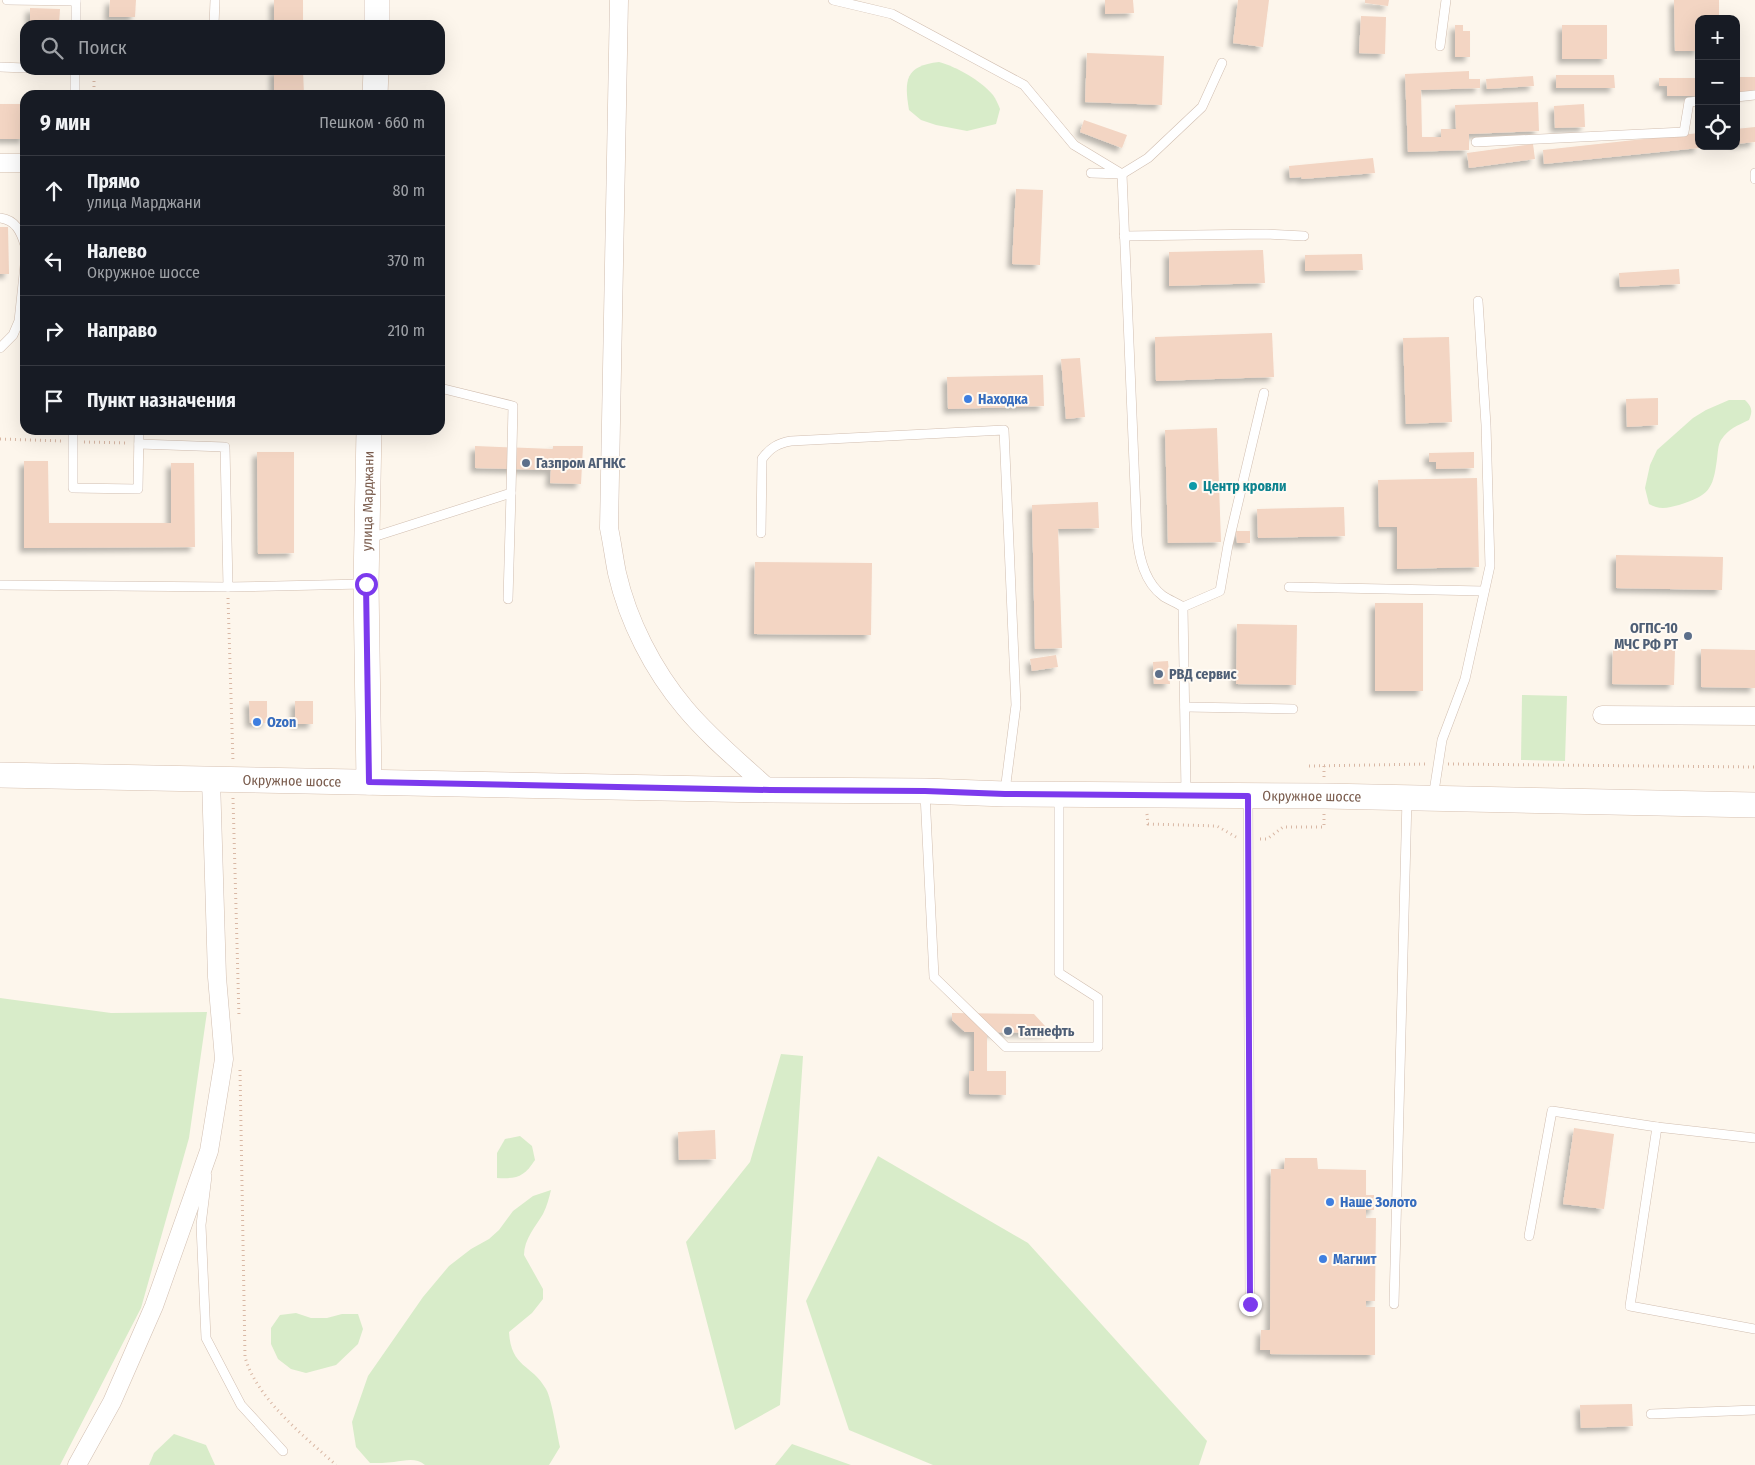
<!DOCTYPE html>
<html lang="ru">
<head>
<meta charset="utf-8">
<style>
	:root { --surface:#171b24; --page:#242831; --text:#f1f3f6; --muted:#9ea1a6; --line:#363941 }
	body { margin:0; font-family:"Fira Sans Condensed",sans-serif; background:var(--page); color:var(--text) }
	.controls { position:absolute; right:15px; top:15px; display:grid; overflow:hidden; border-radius:10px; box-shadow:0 5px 20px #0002 }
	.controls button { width:45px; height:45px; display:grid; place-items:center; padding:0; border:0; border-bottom:1px solid var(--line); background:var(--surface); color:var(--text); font:25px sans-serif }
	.stop { position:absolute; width:15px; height:15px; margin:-11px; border:4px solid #7c3aed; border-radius:50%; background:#fff }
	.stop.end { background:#7c3aed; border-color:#fff; box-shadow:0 1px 5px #0008 }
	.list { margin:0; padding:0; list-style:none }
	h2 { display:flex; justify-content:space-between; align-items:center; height:65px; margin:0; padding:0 20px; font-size:21px }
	h2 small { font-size:16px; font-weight:400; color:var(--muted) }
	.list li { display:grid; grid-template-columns:32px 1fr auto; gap:15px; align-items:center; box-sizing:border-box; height:70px; padding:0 20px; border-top:1px solid var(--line) }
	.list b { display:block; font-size:19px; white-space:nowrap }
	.list p { margin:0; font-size:16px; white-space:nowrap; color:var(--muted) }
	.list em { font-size:16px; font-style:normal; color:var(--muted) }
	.icon { flex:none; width:28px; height:28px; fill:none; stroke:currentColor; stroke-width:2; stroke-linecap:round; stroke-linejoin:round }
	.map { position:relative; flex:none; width:1755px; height:1465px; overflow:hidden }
	.search { position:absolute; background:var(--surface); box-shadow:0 5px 20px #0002; left:20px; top:20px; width:425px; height:55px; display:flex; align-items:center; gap:12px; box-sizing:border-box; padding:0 18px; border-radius:15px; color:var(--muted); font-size:19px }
	.panel { position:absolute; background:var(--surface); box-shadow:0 5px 20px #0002; left:20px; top:90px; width:425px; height:345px; border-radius:15px }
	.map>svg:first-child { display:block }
</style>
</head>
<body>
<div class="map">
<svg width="1755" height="1465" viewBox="0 0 1755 1465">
	<defs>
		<filter id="shadow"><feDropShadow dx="-4.5" dy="4.5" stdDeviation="2.5" flood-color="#0004"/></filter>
	</defs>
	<rect width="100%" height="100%" fill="#fdf6ec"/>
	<g fill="#d8ecc9">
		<path d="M 939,62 C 957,67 980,80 993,95 C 996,99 998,104 1000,109 L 996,124 L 967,131 L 936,125 L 921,120 L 909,110 C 904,80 905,66 939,62 Z"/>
		<path d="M 1729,400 L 1745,400 C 1752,407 1753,411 1749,420 C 1737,426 1729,428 1721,440 C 1718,445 1718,452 1717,459 C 1713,490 1709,495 1679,505 C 1668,508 1659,510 1649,504 L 1645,488 L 1650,465 L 1657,450 L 1693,418 L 1706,410 Z"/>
		<path d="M 1522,695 L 1567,696 L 1565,761 L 1521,760 Z"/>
		<path d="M 0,998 L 111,1013 L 207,1012 L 189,1138 L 141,1308 L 60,1465 L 0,1465 Z"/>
		<path d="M 781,1054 L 803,1056 L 780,1405 L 735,1430 L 686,1242 L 750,1162 Z"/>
		<path d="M 520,1136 L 532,1146 L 535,1160 C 524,1177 517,1179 497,1178 L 497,1153 L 505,1139 Z"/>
		<path d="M 878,1156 L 1028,1243 L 1207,1441 L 1199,1465 L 933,1465 L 849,1430 L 806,1301 Z"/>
		<path d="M 551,1190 C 549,1198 547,1206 543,1214 C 536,1226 524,1239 524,1255 L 543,1289 L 543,1299 L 532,1313 L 509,1332 C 511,1368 532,1364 546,1389 C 552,1400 557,1434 560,1447 L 549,1465 L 425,1465 C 415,1457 405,1461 394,1462 C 386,1463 378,1463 370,1463 L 356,1447 L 352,1422 L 368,1376 L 423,1297 L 449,1266 L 471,1249 L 489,1239 L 499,1230 L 513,1211 L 533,1196 Z"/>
		<path d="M 296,1313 L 311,1318 L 327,1318 L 342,1314 L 358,1314 L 363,1329 L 358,1344 L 336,1365 L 306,1373 L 291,1369 L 278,1359 L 271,1344 L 271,1328 L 280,1315 Z"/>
		<path d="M 174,1434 L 206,1445 L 215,1465 L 149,1465 L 154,1453 Z"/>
		<path d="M 792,1444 L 851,1465 L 775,1465 Z"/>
	</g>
	<g fill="#f3d5c3" filter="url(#shadow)">
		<path d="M 110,0 L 136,0 L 135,17 L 109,17 Z"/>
		<rect x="274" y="0" width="29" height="25"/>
		<path d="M 1105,0 L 1133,0 L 1134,13 L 1105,14 Z"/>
		<path d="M 1238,0 L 1269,0 L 1263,47 L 1233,43 Z"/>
		<path d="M 1365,0 L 1389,0 L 1388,6 L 1365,3 Z"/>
		<path d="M 1674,0 L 1719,0 L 1719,19 L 1699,19 L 1699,51 L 1675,51 Z"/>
		<path d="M 30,8 L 60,9 L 59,24 L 30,23 Z"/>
		<path d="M 1361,16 L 1386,17 L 1385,54 L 1359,53 Z"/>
		<path d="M 1455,25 L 1463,25 L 1463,31 L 1470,31 L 1470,57 L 1455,57 Z"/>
		<rect x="1562" y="25" width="45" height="34"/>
		<path d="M 1087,53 L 1164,56 L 1162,105 L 1085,102 Z"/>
		<path d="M 274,70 L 303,70 L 304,95 L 109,95 L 109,92 L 274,91 Z"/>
		<path d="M 1469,71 L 1469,79 L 1480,79 L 1480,88 L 1421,90 L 1422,137 L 1441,137 L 1441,129 L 1456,129 L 1455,105 L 1538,102 L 1539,131 L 1469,134 L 1469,150 L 1408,152 L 1405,74 Z"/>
		<path d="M 1556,75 L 1614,75 L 1615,88 L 1556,88 Z"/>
		<path d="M 1533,76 L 1534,86 L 1487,89 L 1486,79 Z"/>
		<rect x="1736" y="77" width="19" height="17"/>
		<path d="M 1659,78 L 1699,78 L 1699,96 L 1667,96 L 1667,86 L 1659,86 Z"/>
		<rect x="0" y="104" width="25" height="35"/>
		<path d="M 1584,104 L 1585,127 L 1555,128 L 1554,106 Z"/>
		<path d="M 1084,120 L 1127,135 L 1122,148 L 1080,132 Z"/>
		<path d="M 1755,127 L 1755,142 L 1736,144 L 1736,129 Z"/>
		<path d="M 1699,133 L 1699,148 L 1544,164 L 1543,150 Z"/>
		<path d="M 1533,144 L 1535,159 L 1469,168 L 1467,153 Z"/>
		<path d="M 1373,158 L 1375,173 L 1302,179 L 1301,177 L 1290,178 L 1289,166 Z"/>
		<path d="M 1016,189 L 1043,190 L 1040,265 L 1012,264 Z"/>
		<path d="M 0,227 L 8,227 L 9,274 L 0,274 Z"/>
		<path d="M 1263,250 L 1265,283 L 1169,286 L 1169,252 Z"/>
		<path d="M 1362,254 L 1363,270 L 1305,271 L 1305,255 Z"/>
		<path d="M 1679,269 L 1680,284 L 1620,287 L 1619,273 Z"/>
		<path d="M 1272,333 L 1274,377 L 1156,381 L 1155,337 Z"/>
		<path d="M 1449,337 L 1452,422 L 1406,424 L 1403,338 Z"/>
		<path d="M 1080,358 L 1085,417 L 1066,419 L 1061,359 Z"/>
		<path d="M 1043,375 L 1044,406 L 948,409 L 947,377 Z"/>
		<path d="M 1658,398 L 1658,425 L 1627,427 L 1626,399 Z"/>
		<path d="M 1217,428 L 1221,542 L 1168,543 L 1165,430 Z"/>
		<path d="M 475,446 L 553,449 L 553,446 L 583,446 L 581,484 L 550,483 L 551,470 L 475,468 Z"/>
		<path d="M 257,452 L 294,452 L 294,553 L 258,554 Z"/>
		<path d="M 1474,452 L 1474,468 L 1436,469 L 1436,462 L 1429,462 L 1429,453 Z"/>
		<path d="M 24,461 L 48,461 L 49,523 L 171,523 L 171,463 L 194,463 L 195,547 L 24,548 Z"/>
		<path d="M 1477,478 L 1479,567 L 1397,569 L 1397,527 L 1379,527 L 1378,480 Z"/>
		<path d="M 1098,502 L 1099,528 L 1058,529 L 1062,648 L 1035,649 L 1032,505 Z"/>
		<path d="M 1344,507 L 1345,536 L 1258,538 L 1257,509 Z"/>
		<path d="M 1236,531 L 1250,531 L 1250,543 L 1237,543 Z"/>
		<path d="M 1616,555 L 1723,557 L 1722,590 L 1616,588 Z"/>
		<path d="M 755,562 L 872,563 L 871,635 L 754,634 Z"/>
		<rect x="1375" y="603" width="48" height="88"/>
		<path d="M 1237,624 L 1297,625 L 1296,685 L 1236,684 Z"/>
		<path d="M 1613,649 L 1675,650 L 1674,685 L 1612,684 Z"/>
		<path d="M 1701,649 L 1755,650 L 1755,688 L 1701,687 Z"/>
		<path d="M 1056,655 L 1058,667 L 1032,671 L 1030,659 Z"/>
		<path d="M 1168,661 L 1170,684 L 1154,684 L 1153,662 Z"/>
		<path d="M 249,701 L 267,701 L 267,723 L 250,723 Z"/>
		<rect x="295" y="701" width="18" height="23"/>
		<path d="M 952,1013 L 1034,1014 L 1045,1026 L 1047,1033 L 987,1032 L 987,1071 L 1006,1071 L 1006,1095 L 969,1094 L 969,1071 L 974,1071 L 974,1032 L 965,1032 L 952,1020 Z"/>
		<path d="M 1574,1128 L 1614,1134 L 1604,1209 L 1563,1204 Z"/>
		<path d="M 715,1130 L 716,1159 L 679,1160 L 678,1132 Z"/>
		<path d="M 1285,1158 L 1317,1158 L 1318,1169 L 1366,1170 L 1366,1195 L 1374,1195 L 1374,1210 L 1366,1210 L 1366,1218 L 1376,1218 L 1375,1301 L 1366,1301 L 1366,1307 L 1375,1307 L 1375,1355 L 1270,1354 L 1270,1350 L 1260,1350 L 1261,1330 L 1270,1330 L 1271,1169 L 1284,1169 Z"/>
		<path d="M 1632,1404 L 1633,1426 L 1581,1428 L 1580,1405 Z"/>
	</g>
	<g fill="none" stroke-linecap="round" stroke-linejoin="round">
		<g stroke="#d1beb0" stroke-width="10">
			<g id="lane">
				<path d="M 7,0 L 76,1"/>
				<path d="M 833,0 L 892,14 L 1024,85 L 1074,145 L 1122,174"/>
				<path d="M 76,25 L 76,0"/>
				<path d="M 214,25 L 215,0"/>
				<path d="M 1440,46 L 1446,0"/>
				<path d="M 0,67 L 25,68"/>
				<path d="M 75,95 L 75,70 L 211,70"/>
				<path d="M 1736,97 L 1755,95"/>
				<path d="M 1476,142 L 1684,132 L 1689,102 L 1699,101"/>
				<path d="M 1091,173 L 1122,174 L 1148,158 L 1202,107 L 1222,63"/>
				<path d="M 1755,173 L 1755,179"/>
				<path d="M 1122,174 L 1137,536 C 1139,557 1144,582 1163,596 C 1169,600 1177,603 1183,607 L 1186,793"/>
				<path d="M 0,218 C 16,220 21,232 25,245"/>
				<path d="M 1124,236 L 1266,234 L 1304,236"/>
				<path d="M 0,348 L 13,335 L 19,321 L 25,265"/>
				<path d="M 73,430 L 73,488 L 138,489 L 139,430"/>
				<path d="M 139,444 L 225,447 L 228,587 L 363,584"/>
				<path d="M 761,533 L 762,459 C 770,448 778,443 791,441 L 1004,430 L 1016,705 L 1005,791"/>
				<path d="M 370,538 L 511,493 L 513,406 L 440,388"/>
				<path d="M 0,585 L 228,587"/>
				<path d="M 1289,587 L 1484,591"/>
				<path d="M 508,599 L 511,493"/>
				<path d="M 1183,607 L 1220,591 L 1228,545 L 1264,393"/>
				<path d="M 1185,707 L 1293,709"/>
				<path d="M 925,794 L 934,977 L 1006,1047 L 1098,1047 L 1098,998 L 1059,973 L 1059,795"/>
				<path d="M 1248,796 L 1250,1304"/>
				<path d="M 1433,798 L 1442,740 L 1465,679 L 1490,566 L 1486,425 L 1478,301"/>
				<path d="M 1755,1138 L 1657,1127 L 1630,1306 L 1755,1329"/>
				<path d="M 207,1176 L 201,1225 L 206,1338 L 241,1405 L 283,1451"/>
				<path d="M 1529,1236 L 1552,1111 L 1657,1127"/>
				<path d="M 1394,1304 L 1407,798"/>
				<path d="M 1651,1414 L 1755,1410"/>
			</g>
		</g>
		<g stroke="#d1beb0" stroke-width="19">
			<g id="street">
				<path d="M 619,0 L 609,528 C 612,542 614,558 617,573 C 628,621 653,670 685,708 C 710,738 741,763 770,790"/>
				<path d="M 0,163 L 25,163"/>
				<path d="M 1602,715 L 1755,716"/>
				<path d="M 77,1465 L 112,1402 L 154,1306 L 209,1151 L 224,1059 L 217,977 L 211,779"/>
			</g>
		</g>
		<g stroke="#d6c0b0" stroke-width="26">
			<g id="secondary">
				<path d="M 377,25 L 377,0"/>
				<path d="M 375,95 L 376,70"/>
				<path id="s1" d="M 0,775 L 770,790 L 925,791 L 1005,794 L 1325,796 L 1755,805"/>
				<path id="s2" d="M 369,782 L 366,584 L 369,430"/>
			</g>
		</g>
		<g stroke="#d9b8a5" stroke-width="3" stroke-dasharray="1 4" stroke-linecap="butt">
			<path d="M 94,81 L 94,95"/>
			<path d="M 0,439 L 63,441"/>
			<path d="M 84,442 L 128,443"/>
			<path d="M 228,598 L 233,762"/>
			<path d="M 1448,764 L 1755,767"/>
			<path d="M 1309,766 L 1427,764"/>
			<path d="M 1324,766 L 1324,778"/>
			<path d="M 233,798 L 239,1017"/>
			<path d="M 1147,814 L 1148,824 L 1217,826 L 1236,837"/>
			<path d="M 1260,839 L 1267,839 L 1283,827 L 1324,827 L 1324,814"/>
			<path d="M 240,1070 L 245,1357 C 256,1398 305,1437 336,1465"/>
		</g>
		<use href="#lane" stroke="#fff" stroke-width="9"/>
		<use href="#street" stroke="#fff" stroke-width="18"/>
		<use href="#secondary" stroke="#fff" stroke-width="25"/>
	</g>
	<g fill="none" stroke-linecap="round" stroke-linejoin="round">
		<path stroke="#7c3aed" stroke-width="6" d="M 366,584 L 369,782 L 770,790 L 925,791 L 1005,794 L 1248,796 L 1250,1304"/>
	</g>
	<g fill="#3f7fe0" stroke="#fffaf3" stroke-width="2">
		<circle cx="968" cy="399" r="5"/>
		<circle cx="257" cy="722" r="5"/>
		<circle cx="1330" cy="1202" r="5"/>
		<circle cx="1323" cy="1259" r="5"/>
	</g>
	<g fill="#5c6f8a" stroke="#fffaf3" stroke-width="2">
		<circle cx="526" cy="463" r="5"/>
		<circle cx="1688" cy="636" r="5"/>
		<circle cx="1159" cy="674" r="5"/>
		<circle cx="1008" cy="1031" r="5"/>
	</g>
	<circle fill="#0f9aa8" stroke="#fffaf3" stroke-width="2" cx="1193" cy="486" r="5"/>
	<g text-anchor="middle" stroke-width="4" stroke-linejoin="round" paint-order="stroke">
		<g font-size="14" font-weight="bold" fill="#366cbe" stroke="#fffaf3" text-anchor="start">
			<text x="978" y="404">Находка</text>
			<text x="267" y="727">Ozon</text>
			<text x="1340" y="1207">Наше Золото</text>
			<text x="1333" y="1264">Магнит</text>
		</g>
		<g font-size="14" font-weight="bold" fill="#4e5e75" stroke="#fffaf3" text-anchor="start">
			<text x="536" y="468">Газпром АГНКС</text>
			<text x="1678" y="633" text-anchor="end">ОГПС-10<tspan x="1678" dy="16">МЧС РФ РТ</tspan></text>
			<text x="1169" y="679">РВД сервис</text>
			<text x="1018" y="1036">Татнефть</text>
		</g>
		<g font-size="14" font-weight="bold" fill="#0d838f" stroke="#fffaf3" text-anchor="start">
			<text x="1203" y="491">Центр кровли</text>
		</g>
		<g font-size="14" fill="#7a5c4d" stroke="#fffaf3">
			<text dy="5" stroke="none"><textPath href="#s2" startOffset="281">улица Марджани</textPath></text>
			<text dy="5" stroke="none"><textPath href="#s1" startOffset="292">Окружное шоссе</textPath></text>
			<text dy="5" stroke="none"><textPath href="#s1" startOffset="1312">Окружное шоссе</textPath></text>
		</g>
	</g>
</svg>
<div class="controls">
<button>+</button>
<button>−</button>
<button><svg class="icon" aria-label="locate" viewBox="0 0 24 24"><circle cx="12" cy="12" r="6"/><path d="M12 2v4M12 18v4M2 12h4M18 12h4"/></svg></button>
</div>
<div class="stop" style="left:366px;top:584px"></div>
<div class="stop end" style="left:1250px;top:1304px"></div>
<div class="search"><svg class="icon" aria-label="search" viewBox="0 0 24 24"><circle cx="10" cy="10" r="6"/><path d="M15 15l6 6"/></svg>Поиск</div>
<section class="panel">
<h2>9 мин<small>Пешком · 660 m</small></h2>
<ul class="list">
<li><svg class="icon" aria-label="ahead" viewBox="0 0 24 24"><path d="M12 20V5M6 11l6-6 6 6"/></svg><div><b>Прямо</b><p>улица Марджани</p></div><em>80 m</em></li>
<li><svg class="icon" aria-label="left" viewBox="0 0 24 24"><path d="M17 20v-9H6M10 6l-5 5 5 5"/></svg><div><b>Налево</b><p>Окружное шоссе</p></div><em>370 m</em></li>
<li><svg class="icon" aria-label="right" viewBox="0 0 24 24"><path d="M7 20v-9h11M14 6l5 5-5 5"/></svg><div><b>Направо</b></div><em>210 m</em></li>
<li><svg class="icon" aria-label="arrive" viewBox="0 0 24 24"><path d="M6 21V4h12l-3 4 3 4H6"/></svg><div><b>Пункт назначения</b></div></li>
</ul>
</section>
</div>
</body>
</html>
